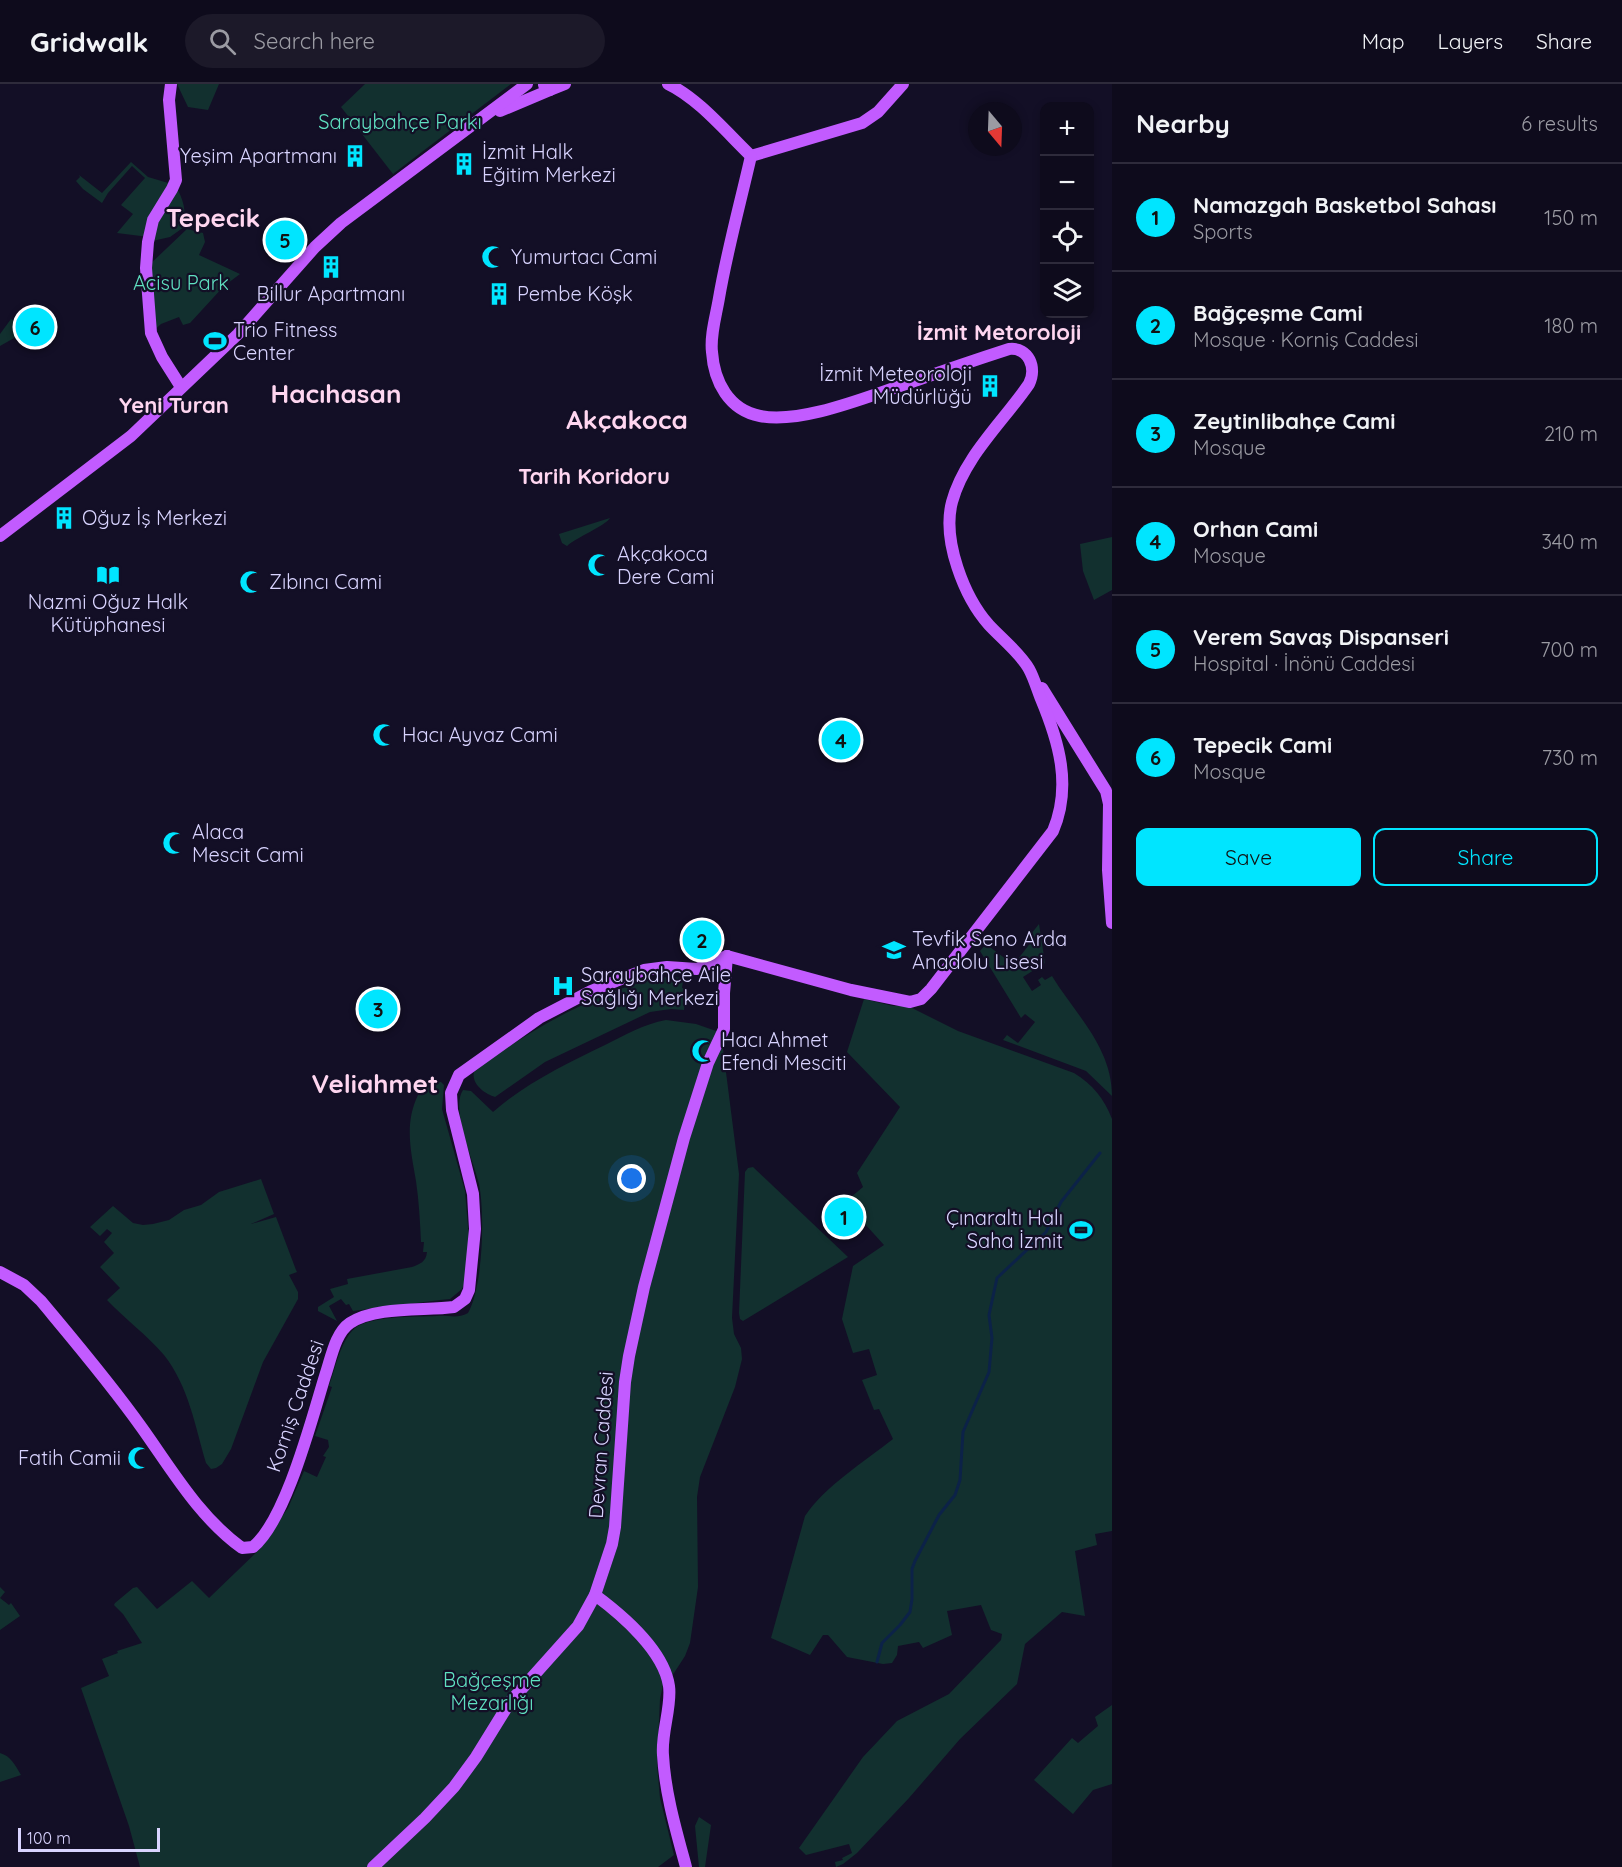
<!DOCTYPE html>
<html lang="en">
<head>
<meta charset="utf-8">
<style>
	:root { --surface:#0e0b1c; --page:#1c1929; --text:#f1f3f6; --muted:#9b9ba3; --line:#2e2b3b; --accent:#00e5ff }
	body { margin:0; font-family:Quicksand,sans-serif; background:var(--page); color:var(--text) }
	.controls { position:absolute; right:18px; top:18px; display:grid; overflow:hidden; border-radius:12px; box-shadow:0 3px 9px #0003 }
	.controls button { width:54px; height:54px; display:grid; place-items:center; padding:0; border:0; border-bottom:2px solid var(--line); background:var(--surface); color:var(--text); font:30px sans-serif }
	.compass { position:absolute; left:968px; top:18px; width:54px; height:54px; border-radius:50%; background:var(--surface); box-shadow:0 3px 9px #0003; rotate:161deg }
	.scale { position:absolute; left:18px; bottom:15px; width:142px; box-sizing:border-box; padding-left:6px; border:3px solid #d9d4ff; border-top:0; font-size:16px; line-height:21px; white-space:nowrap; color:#d9d4ff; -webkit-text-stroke:4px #130f26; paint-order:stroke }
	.you { position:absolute; left:632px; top:1095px; width:21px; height:21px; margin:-15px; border:4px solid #fff; border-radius:50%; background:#1a73e8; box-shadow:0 0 0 9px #1a73e833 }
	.badge { display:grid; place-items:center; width:39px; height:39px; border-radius:50%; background:var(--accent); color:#111; font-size:20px; font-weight:700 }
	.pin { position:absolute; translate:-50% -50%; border:3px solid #fff; box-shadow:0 2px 6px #0006 }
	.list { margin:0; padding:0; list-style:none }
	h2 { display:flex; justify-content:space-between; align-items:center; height:78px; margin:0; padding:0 24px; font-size:26px }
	h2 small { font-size:20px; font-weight:400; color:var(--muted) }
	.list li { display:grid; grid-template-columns:39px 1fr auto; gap:18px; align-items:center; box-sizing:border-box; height:108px; padding:0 24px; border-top:2px solid var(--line) }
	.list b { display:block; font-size:22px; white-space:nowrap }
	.list p { margin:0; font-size:20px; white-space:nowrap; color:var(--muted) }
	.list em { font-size:20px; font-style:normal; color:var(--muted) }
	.actions { display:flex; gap:12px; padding:18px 24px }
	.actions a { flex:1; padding:14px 0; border:2px solid var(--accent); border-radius:12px; text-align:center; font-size:21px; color:var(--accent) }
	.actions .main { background:var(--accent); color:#111 }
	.icon { flex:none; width:33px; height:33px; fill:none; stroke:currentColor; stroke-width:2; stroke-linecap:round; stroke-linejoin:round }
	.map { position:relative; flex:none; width:1112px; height:1783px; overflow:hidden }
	header { display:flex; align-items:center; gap:36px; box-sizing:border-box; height:84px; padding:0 30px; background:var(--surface); border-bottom:2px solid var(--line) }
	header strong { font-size:28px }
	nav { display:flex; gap:33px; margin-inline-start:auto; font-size:21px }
	.search { width:420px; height:54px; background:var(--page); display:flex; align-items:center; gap:15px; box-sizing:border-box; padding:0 21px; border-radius:33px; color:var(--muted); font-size:22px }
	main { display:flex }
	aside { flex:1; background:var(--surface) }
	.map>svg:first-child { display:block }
</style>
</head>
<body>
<header>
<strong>Gridwalk</strong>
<div class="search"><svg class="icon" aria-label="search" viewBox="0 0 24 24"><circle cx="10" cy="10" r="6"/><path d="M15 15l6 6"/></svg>Search here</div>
<nav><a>Map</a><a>Layers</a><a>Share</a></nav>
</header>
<main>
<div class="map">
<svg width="1112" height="1783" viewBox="0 0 1112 1783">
	<rect width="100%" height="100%" fill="#130f26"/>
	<g fill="#12302f">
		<path d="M 177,0 L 219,0 L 208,26 L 188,23 Z"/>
		<path d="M 365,0 L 511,0 L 393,90 L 341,23 Z"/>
		<path d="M 131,78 L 148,93 L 175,101 C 184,116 186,126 184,143 L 170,153 L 148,158 L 149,153 L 117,149 L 133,130 L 121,121 L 145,94 L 132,82 L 108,109 L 102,119 L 83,105 L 76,97 L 80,93 L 79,91 L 102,109 Z"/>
		<path d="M 187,145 L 203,149 L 205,158 L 199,171 L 240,190 L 224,202 L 190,239 L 183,241 L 179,233 L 161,240 L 151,249 L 146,184 Z"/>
		<path d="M 11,235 L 32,249 L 23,249 L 0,262 L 0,250 Z"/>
		<path d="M 610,434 C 605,442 577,453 567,462 L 562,459 L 559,450 Z"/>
		<path d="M 1112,453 L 1112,506 L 1094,516 L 1083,487 L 1080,460 Z"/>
		<path d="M 1039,840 L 1045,879 L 1023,893 L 1032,907 L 1041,901 L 1038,896 L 1042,893 L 1045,896 L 1052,892 C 1075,930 1112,963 1112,1012 L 1086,987 L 1003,956 L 1007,951 L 1018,959 L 1035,938 L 1025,930 L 1021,934 L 980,867 L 986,860 L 1011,879 L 1015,874 L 1018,875 L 1035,853 L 1031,850 Z"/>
		<path d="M 667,893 L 686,894 L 686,897 L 683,897 L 682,904 L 686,905 L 684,926 L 671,925 L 650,928 L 545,978 L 495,1013 C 485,1010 471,1000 474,988 C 514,957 555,932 601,913 C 623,904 643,895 667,893 Z"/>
		<path d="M 864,915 L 893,922 L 908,922 L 958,947 L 1074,989 C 1093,1001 1104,1014 1112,1035 L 1112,1447 L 1095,1450 L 1097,1461 L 1075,1467 L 1085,1532 L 1062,1528 L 1025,1560 L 1017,1600 L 960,1655 L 909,1714 L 857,1769 L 843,1780 L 836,1783 L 835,1778 L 843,1776 L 842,1774 L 852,1769 L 849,1760 L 806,1771 L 799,1764 L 863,1673 L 897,1637 L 949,1610 L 1001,1556 L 1002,1550 L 991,1546 L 981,1521 L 947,1527 L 952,1551 L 923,1564 L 919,1558 L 898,1562 L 897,1571 L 892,1579 L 883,1580 L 847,1573 L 828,1551 L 823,1551 L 810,1571 L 771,1554 L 805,1432 C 825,1402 864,1378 893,1355 L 879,1325 L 874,1326 L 862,1296 L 877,1291 L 869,1265 L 853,1269 L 842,1235 L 853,1182 L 884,1161 L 845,1118 L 863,1103 L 857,1089 L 900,1023 L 847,968 Z"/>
		<path d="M 666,936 L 696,940 L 719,948 L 722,957 L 739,1090 L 732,1234 L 734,1250 L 741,1264 L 742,1275 L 735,1303 L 700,1393 L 697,1413 L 698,1503 L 690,1559 L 685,1572 L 674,1589 L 663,1601 L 660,1615 L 657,1681 L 660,1714 L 674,1771 L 658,1783 L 140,1783 L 129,1742 L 81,1604 L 109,1592 L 102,1575 L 118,1569 L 117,1567 L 142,1559 L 123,1530 L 114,1521 L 115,1519 L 133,1504 L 137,1503 L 157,1525 L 192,1497 L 209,1514 L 260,1465 L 288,1424 L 304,1387 L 317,1393 L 326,1373 L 323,1372 L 329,1363 L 328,1356 L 315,1352 L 332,1303 L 329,1302 C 335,1285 340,1260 352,1247 C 365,1231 417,1233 437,1232 C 449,1231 457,1235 468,1229 C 483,1203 485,1130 479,1100 C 474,1078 450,1025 463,1006 L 471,1007 L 493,1028 C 526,999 566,980 605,961 C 625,951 644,940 666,936 Z"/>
		<path d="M 434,997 L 441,998 L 444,1001 L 442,1025 L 465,1107 L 470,1167 L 466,1196 L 462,1205 L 450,1215 L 440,1216 L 353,1227 L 349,1220 L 346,1221 L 341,1215 L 329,1222 L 337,1237 L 318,1227 L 318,1223 L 334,1213 L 330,1205 L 348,1200 L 347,1195 L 412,1183 C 420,1180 426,1178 427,1168 L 423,1168 L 424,1158 L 421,1158 C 420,1138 419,1117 416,1097 C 411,1067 404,1040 418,1011 C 422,1004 426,999 434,997 Z"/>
		<path d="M 753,1083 L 848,1173 L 743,1237 L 740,1235 L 739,1229 L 745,1088 L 748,1084 Z"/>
		<path d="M 261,1095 L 274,1130 L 251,1140 L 276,1133 L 296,1186 L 297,1188 L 289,1191 L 298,1208 L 298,1215 L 263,1278 L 231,1365 L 222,1380 L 216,1384 L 211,1385 L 206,1379 C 195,1342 189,1303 164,1271 C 147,1251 125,1235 107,1216 L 120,1204 L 100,1183 L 114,1169 L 104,1158 L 112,1149 L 107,1145 L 100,1152 L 90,1143 L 113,1122 L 133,1139 L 143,1141 L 153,1140 L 169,1136 L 184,1126 L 201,1121 L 219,1108 Z"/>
		<path d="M 841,1116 L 861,1137 L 847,1149 L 828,1128 Z"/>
		<path d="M 0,1503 L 5,1508 L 0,1514 L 9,1521 L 11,1519 L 20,1532 L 0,1546 Z"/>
		<path d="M 1112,1621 L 1112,1700 L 1093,1706 L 1073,1730 L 1034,1696 L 1072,1654 L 1078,1659 L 1098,1642 L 1095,1633 Z"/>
		<path d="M 0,1669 C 11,1672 15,1681 21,1691 L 0,1698 Z"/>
		<path d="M 699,1733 L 711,1741 L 705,1783 L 699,1783 L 695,1742 Z"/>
	</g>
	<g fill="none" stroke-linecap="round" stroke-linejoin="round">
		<path stroke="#0c2248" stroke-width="3" d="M 877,1578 L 882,1559 L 900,1541 L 910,1528 L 912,1515 L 912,1485 L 915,1477 L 939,1431 L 955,1411 L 960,1396 L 963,1348 L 989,1288 L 992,1254 L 989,1231 L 997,1194 L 1046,1148 L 1061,1118 L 1100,1069"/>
		<g stroke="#c25bff" stroke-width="12">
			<path d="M 171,0 L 169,16 L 176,96 L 172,105 L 153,136 L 148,158 L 146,184 L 151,249 L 162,273 L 181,303"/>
			<path d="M 668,0 C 698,14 727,49 751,72"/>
			<path d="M 544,1 L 550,6 L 565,0"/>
			<path d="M 500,27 L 550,6"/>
			<path d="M 751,72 L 862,39 L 878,28 L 903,0"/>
			<path d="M 0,452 L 131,352 L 238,250 L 315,163 L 341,139 L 527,0"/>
			<path d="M 1042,604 L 1106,707 L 1109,720 L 1108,786 L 1112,839"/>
			<path d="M 727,872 L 851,906 L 910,918 L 921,915 L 931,905 L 1053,747 C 1072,702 1059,658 1041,615 C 1037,605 1034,594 1029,585 C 1021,570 1001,554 989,541 C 964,513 942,456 952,418 C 964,373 1003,338 1029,300 C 1037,284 1029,263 1009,265 C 975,276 940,288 906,300 C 866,313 802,340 760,332 C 729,326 714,298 712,268 C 710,251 716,232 719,214 C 727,167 740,120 751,72"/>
			<path d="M 0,1188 L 24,1201 L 41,1217 C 76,1259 111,1300 142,1344 C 172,1386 199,1433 242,1464 L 253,1463 C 286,1436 312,1334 325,1292 C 331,1275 335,1249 350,1239 C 376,1222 424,1227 454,1223 L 465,1215 L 469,1206 L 475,1145 L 473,1110 L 452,1026 L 451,1009 L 459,991 L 539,934 L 591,907 L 644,886 L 667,883 L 697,885 L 727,872"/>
			<path d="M 595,1511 C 622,1531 664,1567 669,1602 C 672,1622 661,1649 663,1671 C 665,1709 676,1746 686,1783"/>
			<path d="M 373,1783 L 425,1734 L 454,1703 L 476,1673 L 510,1618 L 578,1542 L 595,1511 L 612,1460 L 615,1443 L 625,1298 L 629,1272 L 644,1203 L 684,1054 L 708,979 L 724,945 L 724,909 L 727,872"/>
		</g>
	</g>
	<defs>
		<g id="building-bare" transform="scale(1.8)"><path d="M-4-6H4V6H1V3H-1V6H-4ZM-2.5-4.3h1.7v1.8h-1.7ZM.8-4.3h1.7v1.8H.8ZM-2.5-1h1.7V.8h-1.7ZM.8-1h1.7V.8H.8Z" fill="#00e5ff" stroke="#130f26" stroke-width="2.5" paint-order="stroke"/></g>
		<g id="mosque-bare" transform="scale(1.8)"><path d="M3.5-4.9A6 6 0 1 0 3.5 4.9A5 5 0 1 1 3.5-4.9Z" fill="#00e5ff" stroke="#130f26" stroke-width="2.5" paint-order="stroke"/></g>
		<g id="stadium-bare" transform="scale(1.8)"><path d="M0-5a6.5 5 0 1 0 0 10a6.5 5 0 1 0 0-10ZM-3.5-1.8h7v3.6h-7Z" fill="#00e5ff" stroke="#130f26" stroke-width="2.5" paint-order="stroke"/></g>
		<g id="library-bare" transform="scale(1.8)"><path d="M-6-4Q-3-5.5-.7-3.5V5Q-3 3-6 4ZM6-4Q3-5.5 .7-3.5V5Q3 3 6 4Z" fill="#00e5ff" stroke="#130f26" stroke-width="2.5" paint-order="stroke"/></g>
		<g id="school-bare" transform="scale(1.8)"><path d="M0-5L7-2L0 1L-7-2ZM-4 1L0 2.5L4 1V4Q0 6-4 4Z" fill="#00e5ff" stroke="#130f26" stroke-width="2.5" paint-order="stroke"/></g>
		<g id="hospital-bare" transform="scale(1.8)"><path d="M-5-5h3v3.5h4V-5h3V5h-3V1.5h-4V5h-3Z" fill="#00e5ff" stroke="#130f26" stroke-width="2.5" paint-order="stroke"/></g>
	</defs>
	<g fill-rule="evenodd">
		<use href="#building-bare" x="355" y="72"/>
		<use href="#building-bare" x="464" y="80"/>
		<use href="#mosque-bare" x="493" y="173"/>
		<use href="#building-bare" x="331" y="183"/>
		<use href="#building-bare" x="499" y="210"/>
		<use href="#stadium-bare" x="215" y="257"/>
		<use href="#building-bare" x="990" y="302"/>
		<use href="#building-bare" x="64" y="434"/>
		<use href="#mosque-bare" x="599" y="481"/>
		<use href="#library-bare" x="108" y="491"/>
		<use href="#mosque-bare" x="251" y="498"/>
		<use href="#mosque-bare" x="384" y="651"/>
		<use href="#mosque-bare" x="174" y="759"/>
		<use href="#school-bare" x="894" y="866"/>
		<use href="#hospital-bare" x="563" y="902"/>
		<use href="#mosque-bare" x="703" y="967"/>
		<use href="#stadium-bare" x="1081" y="1146"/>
		<use href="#mosque-bare" x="139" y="1374"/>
	</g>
	<g text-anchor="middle" stroke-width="4.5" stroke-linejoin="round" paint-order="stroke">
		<g font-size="20" fill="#5fe0c0" stroke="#130f26">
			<text x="400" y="45">Saraybahçe Parkı</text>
			<text x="181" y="206">Acisu Park</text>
			<text x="492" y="1603">Bağçeşme<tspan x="492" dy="23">Mezarlığı</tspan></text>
		</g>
		<g font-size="20" fill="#d9d4ff" stroke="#130f26" text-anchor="start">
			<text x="482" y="75">İzmit Halk<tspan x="482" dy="23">Eğitim Merkezi</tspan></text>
			<text x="337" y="79" text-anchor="end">Yeşim Apartmanı</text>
			<text x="511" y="180">Yumurtacı Cami</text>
			<text x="331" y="217" text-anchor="middle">Billur Apartmanı</text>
			<text x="517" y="217">Pembe Köşk</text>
			<text x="233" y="253">Trio Fitness<tspan x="233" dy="23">Center</tspan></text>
			<text x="972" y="297" text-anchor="end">İzmit Meteoroloji<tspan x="972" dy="23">Müdürlüğü</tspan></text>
			<text x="82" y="441">Oğuz İş Merkezi</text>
			<text x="617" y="477">Akçakoca<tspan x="617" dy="23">Dere Cami</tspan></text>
			<text x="269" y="505">Zıbıncı Cami</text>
			<text x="108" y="525" text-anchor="middle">Nazmi Oğuz Halk<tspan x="108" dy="23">Kütüphanesi</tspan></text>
			<text x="402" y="658">Hacı Ayvaz Cami</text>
			<text x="192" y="755">Alaca<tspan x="192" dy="23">Mescit Cami</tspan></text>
			<text x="912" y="862">Tevfik Seno Arda<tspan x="912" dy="23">Anadolu Lisesi</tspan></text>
			<text x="581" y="898">Saraybahçe Aile<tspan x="581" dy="23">Sağlığı Merkezi</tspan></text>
			<text x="721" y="963">Hacı Ahmet<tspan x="721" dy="23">Efendi Mesciti</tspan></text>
			<text x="1063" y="1141" text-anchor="end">Çınaraltı Halı<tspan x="1063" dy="23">Saha İzmit</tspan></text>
			<text x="121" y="1381" text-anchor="end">Fatih Camii</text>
		</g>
		<g font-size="20" fill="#d9d4ff" stroke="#130f26">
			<text transform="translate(295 1322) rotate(-71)" y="7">Korniş Caddesi</text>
			<text transform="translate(601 1361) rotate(-86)" y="7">Devran Caddesi</text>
		</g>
		<g font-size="22" font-weight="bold" fill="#ffd6f0" stroke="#130f26">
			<text x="999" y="256">İzmit Metoroloji</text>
			<text x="174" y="329">Yeni Turan</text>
			<text x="594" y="400">Tarih Koridoru</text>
		</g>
		<g font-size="26" font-weight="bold" fill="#ffd6f0" stroke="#130f26">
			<text x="213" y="143">Tepecik</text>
			<text x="336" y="319">Hacıhasan</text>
			<text x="627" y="345">Akçakoca</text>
			<text x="375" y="1009">Veliahmet</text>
		</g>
	</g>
</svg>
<div class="controls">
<button>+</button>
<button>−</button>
<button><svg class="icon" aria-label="locate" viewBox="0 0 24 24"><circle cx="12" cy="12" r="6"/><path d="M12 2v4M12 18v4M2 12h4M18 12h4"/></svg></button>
<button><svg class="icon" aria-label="layers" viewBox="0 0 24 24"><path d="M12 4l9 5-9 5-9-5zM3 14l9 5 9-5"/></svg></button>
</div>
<svg class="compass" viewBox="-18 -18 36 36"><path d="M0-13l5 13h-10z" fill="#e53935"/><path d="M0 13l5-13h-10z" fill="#9b9ba3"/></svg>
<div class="scale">100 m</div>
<div class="you"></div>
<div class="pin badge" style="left:844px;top:1133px">1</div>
<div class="pin badge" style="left:702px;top:856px">2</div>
<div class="pin badge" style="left:378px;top:925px">3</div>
<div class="pin badge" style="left:841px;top:656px">4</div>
<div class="pin badge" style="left:285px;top:156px">5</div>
<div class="pin badge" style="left:35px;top:243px">6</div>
</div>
<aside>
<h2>Nearby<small>6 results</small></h2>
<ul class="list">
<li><span class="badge">1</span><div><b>Namazgah Basketbol Sahası</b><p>Sports</p></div><em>150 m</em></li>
<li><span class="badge">2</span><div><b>Bağçeşme Cami</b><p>Mosque · Korniş Caddesi</p></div><em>180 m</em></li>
<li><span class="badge">3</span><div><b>Zeytinlibahçe Cami</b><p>Mosque</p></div><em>210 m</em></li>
<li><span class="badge">4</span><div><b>Orhan Cami</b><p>Mosque</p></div><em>340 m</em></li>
<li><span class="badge">5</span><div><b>Verem Savaş Dispanseri</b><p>Hospital · İnönü Caddesi</p></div><em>700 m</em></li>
<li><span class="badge">6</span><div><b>Tepecik Cami</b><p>Mosque</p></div><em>730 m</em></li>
</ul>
<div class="actions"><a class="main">Save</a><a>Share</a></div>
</aside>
</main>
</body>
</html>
